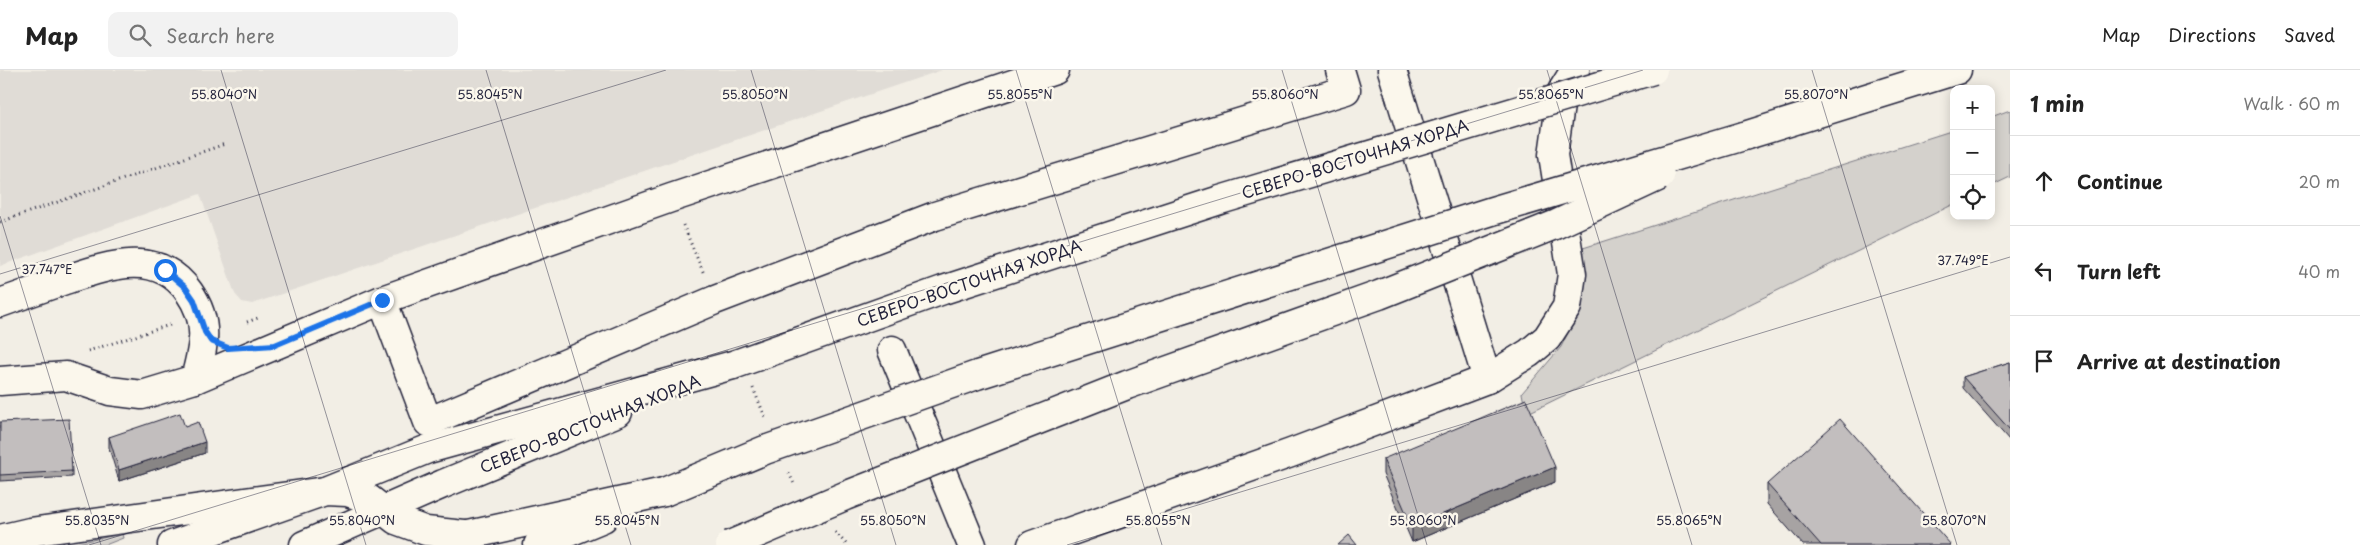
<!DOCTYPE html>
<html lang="en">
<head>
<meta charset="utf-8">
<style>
	:root { --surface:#fff; --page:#f2f2f2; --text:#222; --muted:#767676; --line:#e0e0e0 }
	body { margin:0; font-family:"Playpen Sans",sans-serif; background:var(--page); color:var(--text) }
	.controls { position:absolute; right:15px; top:15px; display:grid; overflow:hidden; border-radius:10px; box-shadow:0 2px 12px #0003 }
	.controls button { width:45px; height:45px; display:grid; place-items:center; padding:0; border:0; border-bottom:1px solid var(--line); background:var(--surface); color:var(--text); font:25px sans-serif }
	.stop { position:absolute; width:15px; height:15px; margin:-11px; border:4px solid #1a73e8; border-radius:50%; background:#fff }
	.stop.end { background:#1a73e8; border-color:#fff; box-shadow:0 1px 5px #0008 }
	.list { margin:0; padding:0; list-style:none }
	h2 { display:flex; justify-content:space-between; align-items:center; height:65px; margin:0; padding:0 20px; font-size:21px }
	h2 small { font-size:16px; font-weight:400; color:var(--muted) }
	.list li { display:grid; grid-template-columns:32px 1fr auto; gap:15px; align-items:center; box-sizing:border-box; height:90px; padding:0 20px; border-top:1px solid var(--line) }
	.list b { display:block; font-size:19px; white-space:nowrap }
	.list em { font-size:16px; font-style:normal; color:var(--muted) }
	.icon { flex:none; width:28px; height:28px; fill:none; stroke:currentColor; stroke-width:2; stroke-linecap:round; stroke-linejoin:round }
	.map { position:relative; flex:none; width:2010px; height:475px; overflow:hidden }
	header { display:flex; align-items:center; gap:30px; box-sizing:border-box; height:70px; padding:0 25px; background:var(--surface); border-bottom:1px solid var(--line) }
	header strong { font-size:24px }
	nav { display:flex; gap:28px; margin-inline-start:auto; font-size:18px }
	.search { width:350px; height:45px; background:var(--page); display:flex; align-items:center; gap:12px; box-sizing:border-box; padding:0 18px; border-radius:10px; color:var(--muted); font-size:19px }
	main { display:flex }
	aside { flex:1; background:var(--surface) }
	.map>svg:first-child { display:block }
</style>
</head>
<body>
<header>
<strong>Map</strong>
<div class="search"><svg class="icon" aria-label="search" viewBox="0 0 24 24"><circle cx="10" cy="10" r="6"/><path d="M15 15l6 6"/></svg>Search here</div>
<nav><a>Map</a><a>Directions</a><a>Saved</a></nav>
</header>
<main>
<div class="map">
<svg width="2010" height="475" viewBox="0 0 2010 475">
	<rect width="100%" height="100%" fill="#f2eee5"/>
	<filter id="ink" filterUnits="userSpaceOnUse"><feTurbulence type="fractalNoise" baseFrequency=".02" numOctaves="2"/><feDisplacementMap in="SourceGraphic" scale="10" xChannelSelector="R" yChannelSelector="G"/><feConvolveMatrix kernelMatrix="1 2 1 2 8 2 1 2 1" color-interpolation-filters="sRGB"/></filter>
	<g filter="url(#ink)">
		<path fill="#e0dcd6" d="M 0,0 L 942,0 L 252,234 L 242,232 L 235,224 L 200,124 L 0,196 Z"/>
		<g fill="#d4d1cc" stroke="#7b7a84">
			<path d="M 2010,40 L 2010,107 L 1991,116 L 1991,47 Z"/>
			<path d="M 1954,60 L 1954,134 L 1526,344 L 1522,323 L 1561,277 L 1578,242 L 1580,179 Z"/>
			<path d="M 122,464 L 123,468 L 105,475 L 67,475 Z"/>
		</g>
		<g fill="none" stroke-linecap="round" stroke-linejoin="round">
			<g stroke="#22223b" stroke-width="31">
				<g id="minor">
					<path d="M 1392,0 L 1487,309"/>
					<path d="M 382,230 L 428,352 L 715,230 L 935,146 L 1346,20 L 1340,0"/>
					<path d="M 0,233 C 22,225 43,218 65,210 C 107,196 157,177 189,222 C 210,252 204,275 195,309 L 142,325 L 110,321 L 66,306 L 0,311"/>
					<path d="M 892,280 L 972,475"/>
					<path d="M 195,309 L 382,230 L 671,128 L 1055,0"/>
					<path d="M 0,469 L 30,462 L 325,421 L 428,379 L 733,295"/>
					<path d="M 304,475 L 443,414 L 618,342"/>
					<path d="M 1032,475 L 1291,383 L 1487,309 L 1529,283 L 1547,268 L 1567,237 L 1572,204 L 1553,85 L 1562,21 L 1575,0"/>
				</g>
			</g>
			<g stroke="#22223b" stroke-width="31">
				<g id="major">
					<path d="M 1744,66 L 1957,0"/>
					<path d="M 446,470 L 664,422"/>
					<path d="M 172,475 L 325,421 L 347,422 L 369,429 L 396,450 L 426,461 L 464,465"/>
					<path d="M 538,475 L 603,448"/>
				</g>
			</g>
			<g stroke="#22223b" stroke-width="3" stroke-dasharray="1 4" stroke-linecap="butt">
				<path d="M 0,152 L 225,74"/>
				<path d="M 683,155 L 704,204"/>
				<path d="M 247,252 L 258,248"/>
				<path d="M 88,281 L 173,254"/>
				<path d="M 753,318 L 766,349"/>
				<path d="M 789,403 L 795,416"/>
				<path d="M 835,462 L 847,475"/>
			</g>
			<use href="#minor" stroke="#fbf7ec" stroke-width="28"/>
			<use href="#major" stroke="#fbf7ec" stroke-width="28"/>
			<g stroke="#22223b" stroke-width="31" stroke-linecap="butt">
				<path id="minor-bridge" d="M 733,295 L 943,220 L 1220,130 L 1653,0"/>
			</g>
			<g stroke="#22223b" stroke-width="31" stroke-linecap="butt">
				<g id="major-bridge">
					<path d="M 664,422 L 765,380 L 977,305 L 1492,141 L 1744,66"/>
					<path d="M 730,475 L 845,426 L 1127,315 L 1379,225 L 1557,154 L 1660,106"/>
				</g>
			</g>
			<use href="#minor-bridge" stroke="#fbf7ec" stroke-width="28"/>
			<use href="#major-bridge" stroke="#fbf7ec" stroke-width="28"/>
		</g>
		<g fill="#a7a3a3" stroke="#22223b">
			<path d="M 2010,292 L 2010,371 L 1963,318 L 1963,307 Z"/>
			<path d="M 0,352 L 72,401 L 72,407 L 0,411 Z"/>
			<path d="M 185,357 L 205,383 L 119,411 L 109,378 L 109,367 Z"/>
			<path d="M 1383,389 L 1555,412 L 1412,472 L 1383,404 Z"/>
			<path d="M 1767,414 L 1951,475 L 1803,475 L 1767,434 Z"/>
		</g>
		<g fill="#888585" stroke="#22223b">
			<path d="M 205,372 L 205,383 L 119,411 L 119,400 Z"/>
			<path d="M 1555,397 L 1555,412 L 1412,472 L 1412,457 Z"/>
		</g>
		<g fill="#c2bebe" stroke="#22223b">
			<path d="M 2010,292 L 2010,360 L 1963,307 Z"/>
			<path d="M 1526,329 L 1555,397 L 1412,457 L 1383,389 Z"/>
			<path d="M 180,343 L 185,357 L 198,352 L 205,372 L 119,400 L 109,367 Z"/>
			<path d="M 69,349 L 72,401 L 0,405 L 0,352 Z"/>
			<path d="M 1840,349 L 1951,475 L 1821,475 L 1767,414 Z"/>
			<path d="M 1349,465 L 1357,475 L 1338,475 Z"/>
		</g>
	</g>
	<g fill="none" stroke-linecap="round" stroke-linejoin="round" filter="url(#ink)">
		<path stroke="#1a73e8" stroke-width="6" d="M 165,200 L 185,217 L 194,230 L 205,262 L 211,271 L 228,278 L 275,275 L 382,230"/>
	</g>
	<path fill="none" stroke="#22223b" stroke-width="1" stroke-opacity="0.45" d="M 221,0 L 366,475M 486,0 L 631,475M 751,0 L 896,475M 1016,0 L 1162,475M 1282,0 L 1427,475M 1547,0 L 1692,475M 1812,0 L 1957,475M 0,146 L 101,475M 0,204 L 666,0M 89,475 L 1643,0M 1067,475 L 2010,187"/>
	<g text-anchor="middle" stroke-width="5" stroke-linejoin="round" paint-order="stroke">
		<g font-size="16" fill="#22223b" stroke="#fbf7ec">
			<text transform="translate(1355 89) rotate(-17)" y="6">СЕВЕРО-ВОСТОЧНАЯ ХОРДА</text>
			<text transform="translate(969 213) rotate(-19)" y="6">СЕВЕРО-ВОСТОЧНАЯ ХОРДА</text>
			<text transform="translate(590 354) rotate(-22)" y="6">СЕВЕРО-ВОСТОЧНАЯ ХОРДА</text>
		</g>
	</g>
	<g font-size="12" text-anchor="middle" fill="#22223b" stroke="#fbf7ec" stroke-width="5" stroke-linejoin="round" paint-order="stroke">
		<text x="224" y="29">55.8040°N</text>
		<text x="490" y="29">55.8045°N</text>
		<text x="755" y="29">55.8050°N</text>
		<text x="1020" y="29">55.8055°N</text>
		<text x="1285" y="29">55.8060°N</text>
		<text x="1551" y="29">55.8065°N</text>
		<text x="1816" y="29">55.8070°N</text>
		<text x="1963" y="195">37.749°E</text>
		<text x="47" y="204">37.747°E</text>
		<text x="97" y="455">55.8035°N</text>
		<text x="362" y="455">55.8040°N</text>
		<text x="627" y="455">55.8045°N</text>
		<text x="893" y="455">55.8050°N</text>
		<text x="1158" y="455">55.8055°N</text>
		<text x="1423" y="455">55.8060°N</text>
		<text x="1689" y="455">55.8065°N</text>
		<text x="1954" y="455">55.8070°N</text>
	</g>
</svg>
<div class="controls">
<button>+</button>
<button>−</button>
<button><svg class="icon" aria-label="locate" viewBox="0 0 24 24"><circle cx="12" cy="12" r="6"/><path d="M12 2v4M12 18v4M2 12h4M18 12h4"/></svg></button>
</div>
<div class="stop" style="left:165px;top:200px"></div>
<div class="stop end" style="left:382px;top:230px"></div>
</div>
<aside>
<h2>1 min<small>Walk · 60 m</small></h2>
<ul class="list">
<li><svg class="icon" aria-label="ahead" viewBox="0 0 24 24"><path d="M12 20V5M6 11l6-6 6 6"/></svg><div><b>Continue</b></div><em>20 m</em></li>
<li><svg class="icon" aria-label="left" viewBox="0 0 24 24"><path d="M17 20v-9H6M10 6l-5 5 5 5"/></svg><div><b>Turn left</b></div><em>40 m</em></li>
<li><svg class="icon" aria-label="arrive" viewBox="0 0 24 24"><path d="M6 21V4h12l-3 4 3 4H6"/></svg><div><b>Arrive at destination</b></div></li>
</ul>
</aside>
</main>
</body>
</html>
